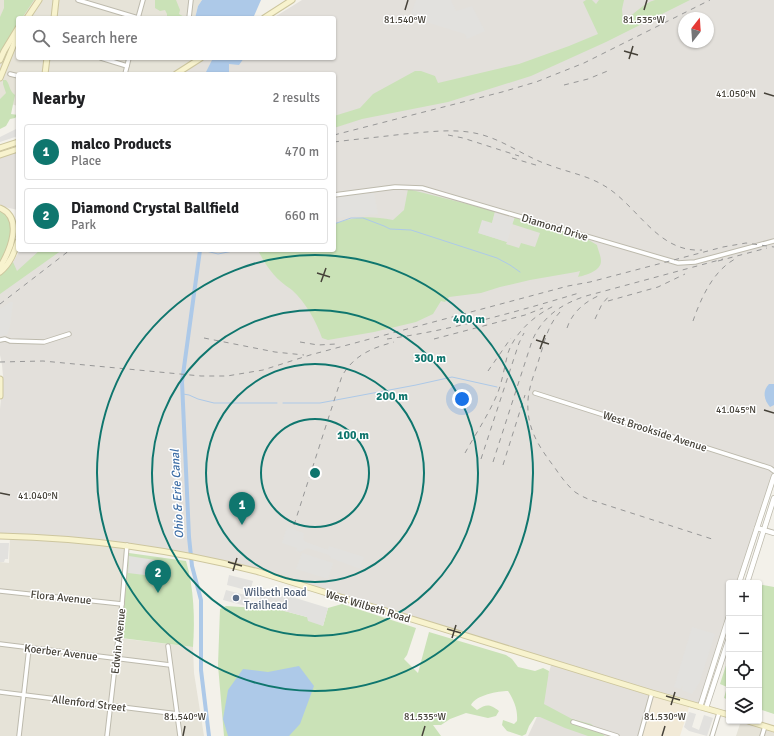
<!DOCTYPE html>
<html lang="en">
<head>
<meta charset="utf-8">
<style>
	:root { --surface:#fff; --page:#f6f6f6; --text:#202124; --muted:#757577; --line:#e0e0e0; --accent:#0f766e }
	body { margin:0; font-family:Signika,sans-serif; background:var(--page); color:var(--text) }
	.controls { position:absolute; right:12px; bottom:12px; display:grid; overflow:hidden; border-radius:4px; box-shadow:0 1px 3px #0004 }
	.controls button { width:36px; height:36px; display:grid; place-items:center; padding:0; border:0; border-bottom:1px solid var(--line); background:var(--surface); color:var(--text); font:20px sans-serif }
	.compass { position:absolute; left:678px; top:12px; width:36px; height:36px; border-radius:50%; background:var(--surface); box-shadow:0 1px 3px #0004; rotate:17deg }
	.you { position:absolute; left:462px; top:399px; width:14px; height:14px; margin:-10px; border:3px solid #fff; border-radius:50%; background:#1a73e8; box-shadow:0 0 0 6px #1a73e833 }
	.badge { display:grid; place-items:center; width:26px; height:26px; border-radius:50%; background:var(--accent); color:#fff; font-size:13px; font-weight:700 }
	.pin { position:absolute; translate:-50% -33px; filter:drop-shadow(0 1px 2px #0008) }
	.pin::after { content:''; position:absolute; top:21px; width:14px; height:12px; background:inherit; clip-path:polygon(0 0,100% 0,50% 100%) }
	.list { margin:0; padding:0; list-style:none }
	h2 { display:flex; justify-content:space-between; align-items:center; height:52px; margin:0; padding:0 16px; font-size:17px }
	h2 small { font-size:13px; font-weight:400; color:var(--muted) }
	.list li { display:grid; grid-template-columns:26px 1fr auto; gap:12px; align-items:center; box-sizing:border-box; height:56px; margin:0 8px 8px; padding:0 8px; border:1px solid var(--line); border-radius:4px }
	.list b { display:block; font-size:15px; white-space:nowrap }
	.list p { margin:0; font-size:13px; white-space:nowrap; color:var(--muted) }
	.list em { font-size:13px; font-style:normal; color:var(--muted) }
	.icon { flex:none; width:22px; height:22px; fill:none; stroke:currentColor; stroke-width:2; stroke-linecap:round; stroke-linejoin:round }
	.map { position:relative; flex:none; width:774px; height:736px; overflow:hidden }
	.search { position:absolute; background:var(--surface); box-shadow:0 1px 3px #0004; left:16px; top:16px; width:320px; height:44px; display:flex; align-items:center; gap:10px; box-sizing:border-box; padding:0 14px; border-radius:4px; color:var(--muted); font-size:15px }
	.panel { position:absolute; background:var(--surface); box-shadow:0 1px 3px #0004; left:16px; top:72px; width:320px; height:180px; border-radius:4px }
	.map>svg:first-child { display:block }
</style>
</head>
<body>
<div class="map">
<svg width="774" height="736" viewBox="0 0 774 736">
	<rect width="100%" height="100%" fill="#f3f1ea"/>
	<g fill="#e6e3d8">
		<path d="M 0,0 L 202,0 L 198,6 L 195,18 L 18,18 L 18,58 L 201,58 L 176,74 L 18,74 L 18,106 L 0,101 L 0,78 L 2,71 L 0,71 Z"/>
		<path d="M 10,536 L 127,545 L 118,638 L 193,647 L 194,673 L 204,736 L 0,736 L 0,562 L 9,563 Z"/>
		<path d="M 741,721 L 748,721 L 774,729 L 774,736 L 736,736 Z"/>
	</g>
	<path fill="#f2ead7" d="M 652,693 L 690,704 L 680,736 L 640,736 Z"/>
	<g fill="#e3e0db" fill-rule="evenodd">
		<path d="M 302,0 L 774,0 L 774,476 L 739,583 L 729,583 L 729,616 L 700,707 L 652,693 L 640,736 L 528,736 L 543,704 L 546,682 L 552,662 L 263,574 L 127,545 L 0,536 L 0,409 L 3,376 L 2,365 L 0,355 L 0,274 L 13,262 L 20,250 L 334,250 L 334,74 L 178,74 L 206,58 L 334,58 L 334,18 L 273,18 ZM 684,18 L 708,18 L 708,42 L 684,42 Z"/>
		<path d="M 18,149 L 18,210 L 0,206 L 0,155 Z"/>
	</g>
	<g fill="#cae2b7">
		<path d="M 4,0 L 34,0 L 22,18 L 18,18 L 18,24 L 0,54 L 0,17 L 4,8 Z"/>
		<path d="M 155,0 L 176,0 L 180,10 L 179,14 L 186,18 L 167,18 L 167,14 L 165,10 L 160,11 L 155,8 Z"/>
		<path d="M 586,0 L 592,0 L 596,4 L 599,0 L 624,0 L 622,9 L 623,21 C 634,15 643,3 655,0 C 662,0 681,0 690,0 L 606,42 L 531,76 L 448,102 L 362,119 L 334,128 L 334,116 L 360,108 L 373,94 L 415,71 L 421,71 L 435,76 L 438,83 L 519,64 L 569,46 L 598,34 L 583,2 Z"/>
		<path d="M 3,80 L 6,80 C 10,84 9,91 15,95 L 11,114 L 18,115 L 15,118 L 10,119 L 6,126 L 0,129 L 0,99 L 6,93 L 3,84 Z"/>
		<path d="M 408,189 L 495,211 L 492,223 L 479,233 L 507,242 L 506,244 L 519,248 L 521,243 L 535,247 L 540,233 L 512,224 L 515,217 L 587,239 L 597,245 C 598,250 601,256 601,261 C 601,271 586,275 578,277 L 580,271 L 576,272 L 530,280 L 500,287 L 481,293 L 449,297 L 445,302 L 441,301 L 433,314 L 416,322 L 374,332 L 328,340 L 322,338 C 316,321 306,303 292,290 C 290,288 287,287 285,285 C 273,276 264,263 258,250 L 334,250 L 334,224 C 358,216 369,216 393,220 L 404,210 Z"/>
		<path d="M 0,210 C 2,212 6,214 8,216 C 17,229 5,251 0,264 Z"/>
		<path d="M 40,250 L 62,250 L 0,294 L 0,274 L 13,262 L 17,271 Z"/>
		<path d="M 129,553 L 186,561 C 194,588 195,619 193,647 L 121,638 Z"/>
		<path d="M 763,585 L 774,587 L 774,714 L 759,709 L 759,586 Z"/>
		<path d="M 258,604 L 307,617 L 323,626 L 328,608 L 342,604 L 416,628 L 407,655 L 404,659 L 418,673 L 429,632 L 506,655 L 512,659 L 518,667 L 535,671 L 543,668 L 549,671 L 544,704 L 572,719 L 591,724 L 605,736 L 588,736 L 565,728 L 540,717 L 535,717 L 529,726 L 526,734 L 522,736 L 507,731 L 502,725 L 503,720 L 514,724 L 517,721 C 518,710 514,700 508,691 C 498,691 476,695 471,705 L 477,710 C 487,704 489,704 499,711 L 496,716 L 488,718 L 466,713 L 450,719 L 441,725 L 433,725 L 441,736 L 224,736 L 218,665 L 220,609 L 226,606 L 256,608 Z"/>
		<path d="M 729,656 L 729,700 L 724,698 L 727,687 L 720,684 Z"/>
	</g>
	<g fill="#e2e1de">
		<path d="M 416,0 L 451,0 L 456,11 L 472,6 L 485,31 L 467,39 L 465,34 L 413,18 L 414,15 L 411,14 Z"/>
		<path d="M 18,128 L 18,136 L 0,142 L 0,137 Z"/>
		<path d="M 374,193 L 378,214 L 334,218 L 334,197 Z"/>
		<path d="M 495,213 L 514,219 L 507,242 L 478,233 L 482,220 L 492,223 Z"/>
		<path d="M 10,302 L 13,302 L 10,326 L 7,335 L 0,336 L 0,309 Z"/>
		<path d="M 287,527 L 304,533 L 303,539 L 306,542 L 328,550 L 329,546 L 364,557 L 360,569 L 331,558 L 329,555 L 307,548 L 300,552 L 296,551 L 297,548 L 282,543 Z"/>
		<path d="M 0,543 L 9,543 L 8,559 L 5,559 L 4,562 L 0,562 Z"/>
		<path d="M 302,553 L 333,563 L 328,579 L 296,569 Z"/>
		<path d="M 129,556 L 155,560 L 153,576 L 128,573 Z"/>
		<path d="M 229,575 L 253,581 L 250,591 L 227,585 Z"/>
		<path d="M 263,588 L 328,608 L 323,626 L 308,621 L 307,617 L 258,604 Z"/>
		<path d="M 226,590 L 249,596 L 246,606 L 223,600 Z"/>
		<path d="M 692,627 L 715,634 L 699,684 L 698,684 L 695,691 L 694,690 L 692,694 L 682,690 L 683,686 L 682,686 L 681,689 L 674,687 Z"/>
		<path d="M 689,712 L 696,714 L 692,727 L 699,730 L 704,715 L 713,718 L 707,736 L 689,731 L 684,727 Z"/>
	</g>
	<g fill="#adc9e8">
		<path d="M 202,0 L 261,0 L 254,16 L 254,18 L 195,18 L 198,6 Z"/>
		<path d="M 213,58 L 244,58 L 239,65 L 229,64 L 229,74 L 205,74 Z"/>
		<path d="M 769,384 L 774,384 L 774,405 L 770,407 C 764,400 762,391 769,384 Z"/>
		<path d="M 299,666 L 314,686 L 300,724 L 289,736 L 228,736 L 223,719 L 228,690 L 243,669 L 268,672 Z"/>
	</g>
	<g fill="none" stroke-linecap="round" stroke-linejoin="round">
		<g stroke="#adc9e8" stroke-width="1">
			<path d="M 334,224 L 351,218 L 363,218 L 384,226 L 390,229 L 411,230 L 497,258 L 510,265 L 520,272"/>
			<path d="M 202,250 L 218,254 L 238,250"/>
			<path d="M 183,394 L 189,395 L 198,399 L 214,403 L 277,403"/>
			<path d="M 283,403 L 320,403 L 416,385 L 452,377 L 497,387"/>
		</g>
		<path stroke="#adc9e8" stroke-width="4" d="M 200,250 L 182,382 L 189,537 L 192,566 L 201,600 L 201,670 L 209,736"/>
		<g stroke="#bdbaad" stroke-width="5.5">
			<g id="minor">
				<path d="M 78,0 L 138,18 L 143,0"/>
				<path d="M 189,18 L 191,0"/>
				<path d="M 101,58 L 127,66"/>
				<path d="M 10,74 L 18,76"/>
				<path d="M 125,74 L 129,58"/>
				<path d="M 334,195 L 395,187 L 422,188 L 678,263 L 695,262 L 774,241"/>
				<path d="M 0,340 L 5,339 L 10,341 L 44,342 L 69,334"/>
				<path d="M 535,393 L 770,468 L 774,471"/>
				<path d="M 0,591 L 122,604"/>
				<path d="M 0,644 L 170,665"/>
				<path d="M 168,646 L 180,736"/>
				<path d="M 0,692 L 178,714"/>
				<path d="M 573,722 L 617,736"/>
				<path d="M 19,736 L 29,648"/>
				<path d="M 107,736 L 122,604 L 127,545"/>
				<path d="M 640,736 L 652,693"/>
				<path d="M 712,736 L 719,713"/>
				<path d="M 762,736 L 765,726"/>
			</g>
		</g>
		<g stroke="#bdbaad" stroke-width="6">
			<g id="tertiary">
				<path d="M 757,528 L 774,533"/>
				<path d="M 739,583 L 774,476"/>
				<path d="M 747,583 L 774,498"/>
				<path d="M 700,707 L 729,616"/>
				<path d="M 706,708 L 729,638"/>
			</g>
		</g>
		<g stroke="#cdc69e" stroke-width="7">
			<g id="secondary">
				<path d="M 27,18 L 39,0"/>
				<path d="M 54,18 L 56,0"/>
				<path d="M 264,18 L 292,0"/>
				<path d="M 0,60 L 4,51 L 18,28"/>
				<path d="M 45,74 L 47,58"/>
				<path d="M 176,74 L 201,58"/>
				<path d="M 0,78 L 18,34"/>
				<path d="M 0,148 L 18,142"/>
				<path d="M 0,155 L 18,149"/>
				<path d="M 0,208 C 24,218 10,251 0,267"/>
				<path d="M 0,272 C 10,264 14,253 18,241"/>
				<path d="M 0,379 L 0,396"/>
				<path d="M 0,536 C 88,538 175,550 259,572 L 652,693 L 729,715"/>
				<path d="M 748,721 L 774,729"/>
			</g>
		</g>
		<use href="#minor" stroke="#fff" stroke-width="3.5"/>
		<use href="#tertiary" stroke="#fff" stroke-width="4.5"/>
		<use href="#secondary" stroke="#f8f3ce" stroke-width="5"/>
		<g stroke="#979797" stroke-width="1" stroke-dasharray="5 5" stroke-linecap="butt">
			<path d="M 564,85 L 588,79 L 610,70"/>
			<path d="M 334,135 L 502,92 L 536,82 L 584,63 L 710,0"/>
			<path d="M 448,135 L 463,138 L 519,156"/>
			<path d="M 334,142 C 357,139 380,137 404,134 C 429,132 455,128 479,134 C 504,140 525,157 549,165 C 567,172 586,175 603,185 C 637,204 657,253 702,250"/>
			<path d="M 512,158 L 539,166"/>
			<path d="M 718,261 L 767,248"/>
			<path d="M 608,301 L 658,287 L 685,274"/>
			<path d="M 0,304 L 70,250"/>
			<path d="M 560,312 C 548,325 545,340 540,356 C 536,370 529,385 528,400 C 526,428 539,447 555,468 C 561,477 567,485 575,492 C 581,496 587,499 594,501 L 712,539"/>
			<path d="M 595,319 L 602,304 L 610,295"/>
			<path d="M 693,321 C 701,298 713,271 735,259"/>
			<path d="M 567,328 C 572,313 583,303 598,296"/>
			<path d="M 204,338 L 275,352 L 304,355"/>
			<path d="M 387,339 C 452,330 516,312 579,293"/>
			<path d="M 434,339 L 525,315 L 543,308"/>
			<path d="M 300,342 L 318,345 L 336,344"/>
			<path d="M 0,362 L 43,361 L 201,376 L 227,376 L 263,370 L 310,355 L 568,286 L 590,282 L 723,247 L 746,243 L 774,247"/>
			<path d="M 488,371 L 511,338"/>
			<path d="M 465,453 C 475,435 487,417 496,397 C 502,384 504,368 508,353 C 515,332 536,314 556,305"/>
			<path d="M 481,459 L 519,343 L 524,333"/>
			<path d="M 493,462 L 532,341 C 542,317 561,304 586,296 L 723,259"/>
			<path d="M 503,465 L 525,395"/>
			<path d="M 294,525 L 342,376 C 354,355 372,348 394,342"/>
		</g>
	</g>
	<path fill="none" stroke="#464239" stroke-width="1.5" d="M 405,10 L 408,0M 644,10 L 647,0M 624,51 L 638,55M 629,59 L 633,46M 764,93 L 774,96M 317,273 L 330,277M 321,282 L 326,268M 536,340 L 549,344M 540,349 L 545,335M 764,410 L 774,413M 0,493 L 10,495M 228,562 L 242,566M 233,571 L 237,558M 447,629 L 461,633M 452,638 L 456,625M 666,696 L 680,700M 671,705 L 675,692M 183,736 L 185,726M 422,736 L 425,726M 662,736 L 665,726"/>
	<g fill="none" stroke="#0f766e" stroke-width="2">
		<circle cx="315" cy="473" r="54"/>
		<circle cx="315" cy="473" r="109"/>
		<circle cx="315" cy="473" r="163"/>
		<circle cx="315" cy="473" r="218"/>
	</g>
	<circle fill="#5c6f8a" stroke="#fff" stroke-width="1.5" cx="236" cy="598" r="4"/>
	<g text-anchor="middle" stroke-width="3" stroke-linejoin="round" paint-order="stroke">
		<g font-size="11" fill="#464239" stroke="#fff">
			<text transform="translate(555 227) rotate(17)" y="4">Diamond Drive</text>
			<text transform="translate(655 431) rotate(18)" y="4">West Brookside Avenue</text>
			<text transform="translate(61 597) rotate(6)" y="4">Flora Avenue</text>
			<text transform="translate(368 606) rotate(17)" y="4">West Wilbeth Road</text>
			<text transform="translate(118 641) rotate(-84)" y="4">Edwin Avenue</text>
			<text transform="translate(61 652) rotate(7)" y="4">Koerber Avenue</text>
			<text transform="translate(89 703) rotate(7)" y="4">Allenford Street</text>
		</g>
		<g font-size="11" fill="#4e5e75" stroke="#fff" text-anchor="start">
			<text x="244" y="596">Wilbeth Road<tspan x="244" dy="13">Trailhead</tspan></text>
		</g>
		<g font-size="12" font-style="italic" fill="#3e6ea6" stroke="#fff">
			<text transform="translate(177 494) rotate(-93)" y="4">Ohio &amp; Erie Canal</text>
		</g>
	</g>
	<g font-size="10" text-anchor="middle" fill="#464239" stroke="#fff" stroke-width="3" stroke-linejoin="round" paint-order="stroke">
		<text x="405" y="23">81.540°W</text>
		<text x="644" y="23">81.535°W</text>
		<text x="736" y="97">41.050°N</text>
		<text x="736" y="413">41.045°N</text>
		<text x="38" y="499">41.040°N</text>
		<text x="185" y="720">81.540°W</text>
		<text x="425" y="720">81.535°W</text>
		<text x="665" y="720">81.530°W</text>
	</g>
	<circle cx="315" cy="473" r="6" fill="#0f766e" stroke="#fff" stroke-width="2"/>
	<g font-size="12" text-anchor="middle" font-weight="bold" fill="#0f766e" stroke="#fff" stroke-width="3" stroke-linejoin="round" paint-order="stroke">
		<text x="469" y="323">400 m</text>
		<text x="430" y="362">300 m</text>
		<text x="392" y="400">200 m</text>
		<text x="353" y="439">100 m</text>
	</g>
</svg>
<div class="controls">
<button>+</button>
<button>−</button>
<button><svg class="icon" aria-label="locate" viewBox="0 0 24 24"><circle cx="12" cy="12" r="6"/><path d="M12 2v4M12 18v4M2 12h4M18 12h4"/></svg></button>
<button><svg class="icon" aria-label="layers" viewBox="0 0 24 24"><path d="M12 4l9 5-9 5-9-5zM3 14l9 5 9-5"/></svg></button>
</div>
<svg class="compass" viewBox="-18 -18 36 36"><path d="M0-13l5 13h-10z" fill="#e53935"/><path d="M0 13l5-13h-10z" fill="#757577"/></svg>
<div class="you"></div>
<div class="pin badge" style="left:242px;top:525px">1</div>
<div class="pin badge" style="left:158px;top:593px">2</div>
<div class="search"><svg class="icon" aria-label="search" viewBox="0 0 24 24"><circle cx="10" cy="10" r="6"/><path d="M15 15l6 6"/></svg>Search here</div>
<section class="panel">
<h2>Nearby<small>2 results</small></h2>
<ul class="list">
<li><span class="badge">1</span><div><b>malco Products</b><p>Place</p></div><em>470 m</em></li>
<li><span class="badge">2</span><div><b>Diamond Crystal Ballfield</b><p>Park</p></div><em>660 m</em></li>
</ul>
</section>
</div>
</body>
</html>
